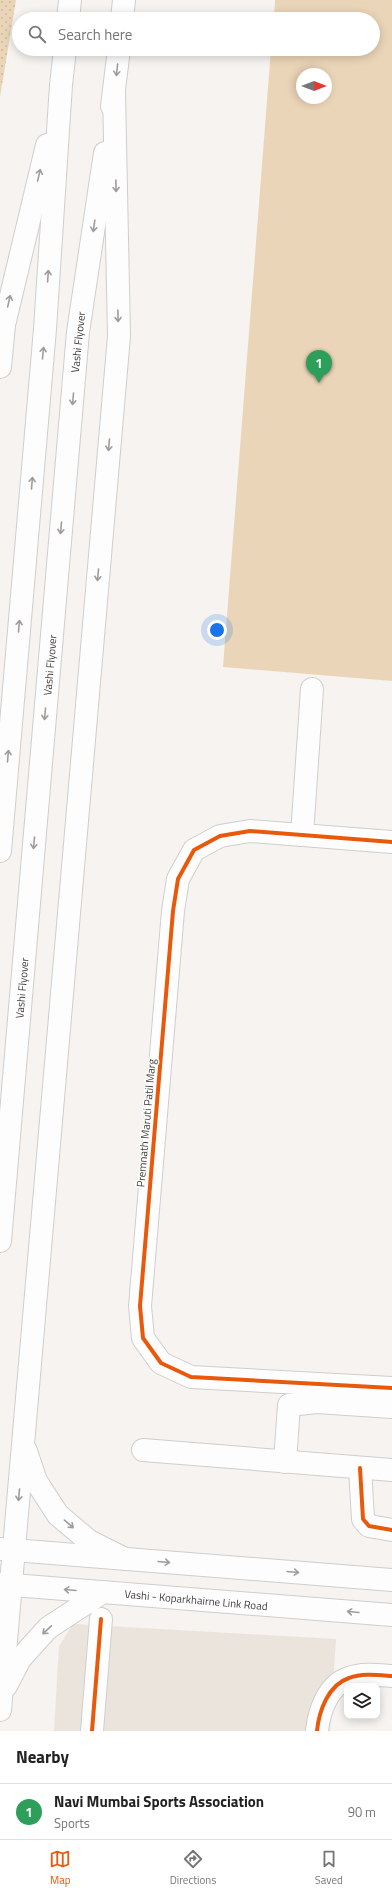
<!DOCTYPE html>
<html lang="en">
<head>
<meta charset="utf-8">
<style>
	:root { --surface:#fff; --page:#f6f6f6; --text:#222; --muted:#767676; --line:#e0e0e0; --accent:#ea580c }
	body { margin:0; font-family:"Titillium Web",sans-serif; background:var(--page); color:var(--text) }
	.controls { position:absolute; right:12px; bottom:12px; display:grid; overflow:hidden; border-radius:8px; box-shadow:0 2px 10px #0003 }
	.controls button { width:36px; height:36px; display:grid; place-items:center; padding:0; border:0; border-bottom:1px solid var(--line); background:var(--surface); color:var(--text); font:20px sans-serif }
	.compass { position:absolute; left:296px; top:68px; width:36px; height:36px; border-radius:50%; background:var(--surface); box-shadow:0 2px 10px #0003; rotate:90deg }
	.you { position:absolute; left:217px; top:630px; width:14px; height:14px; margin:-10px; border:3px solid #fff; border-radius:50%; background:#1a73e8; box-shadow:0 0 0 6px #1a73e833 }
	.badge { display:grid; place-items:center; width:26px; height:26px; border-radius:50%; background:var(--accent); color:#fff; font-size:13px; font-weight:700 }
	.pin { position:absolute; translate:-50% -33px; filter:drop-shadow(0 1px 2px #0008) }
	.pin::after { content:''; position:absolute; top:21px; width:14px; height:12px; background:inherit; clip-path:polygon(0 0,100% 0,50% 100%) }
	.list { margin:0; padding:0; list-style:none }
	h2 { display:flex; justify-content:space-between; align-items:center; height:52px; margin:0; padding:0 16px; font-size:17px }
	h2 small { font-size:13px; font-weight:400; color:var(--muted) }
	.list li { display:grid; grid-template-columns:26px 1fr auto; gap:12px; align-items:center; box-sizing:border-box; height:56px; padding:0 16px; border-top:1px solid var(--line) }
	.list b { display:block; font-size:15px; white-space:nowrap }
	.list p { margin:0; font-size:13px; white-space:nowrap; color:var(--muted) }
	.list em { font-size:13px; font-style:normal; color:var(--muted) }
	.icon { flex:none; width:22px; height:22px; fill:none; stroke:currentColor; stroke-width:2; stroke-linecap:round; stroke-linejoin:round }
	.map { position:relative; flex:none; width:392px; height:1731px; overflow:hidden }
	.search { position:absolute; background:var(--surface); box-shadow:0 2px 10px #0003; left:12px; right:12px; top:12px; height:44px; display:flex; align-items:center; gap:10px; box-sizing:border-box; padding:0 14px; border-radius:22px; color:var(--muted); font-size:15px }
	.sheet { height:108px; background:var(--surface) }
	nav { display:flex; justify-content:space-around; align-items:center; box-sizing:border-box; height:56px; border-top:1px solid var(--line); background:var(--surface); font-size:11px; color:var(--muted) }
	nav a { display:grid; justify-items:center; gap:2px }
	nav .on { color:var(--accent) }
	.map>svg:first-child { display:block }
</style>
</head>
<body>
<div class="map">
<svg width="392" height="1731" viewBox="0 0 392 1731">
	<defs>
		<pattern id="grass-dots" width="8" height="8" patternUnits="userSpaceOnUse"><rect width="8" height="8" fill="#ebd5b8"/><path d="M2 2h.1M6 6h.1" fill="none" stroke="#cbb89f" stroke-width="1.8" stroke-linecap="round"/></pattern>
	</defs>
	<rect width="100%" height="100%" fill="#f6f3f0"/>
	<path fill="#ebe4dd" d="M 73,1624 L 336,1639 L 330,1731 L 54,1731 L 59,1646 Z"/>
	<path fill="url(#grass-dots)" d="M 0,0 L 16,0 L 0,97 Z"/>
	<path fill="#ebd5b8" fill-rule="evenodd" d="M 275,0 L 392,0 L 392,681 L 223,667 L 271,49 L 373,49 L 373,19 L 274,19 ZM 302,74 L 326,74 L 326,98 L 302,98 Z"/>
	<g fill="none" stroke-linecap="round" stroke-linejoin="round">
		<g stroke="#d0cecc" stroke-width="24">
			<g id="minor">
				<path d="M 302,835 L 312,689"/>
				<path d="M 392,842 L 250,831 L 220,836 L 194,850 L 178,879 L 173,911 L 140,1306 L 143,1338 L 161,1363 L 191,1377 L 392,1388"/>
				<path d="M 143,1450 L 392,1470"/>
				<path d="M 285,1462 L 289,1405 L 317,1402 L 392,1407"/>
				<path d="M 360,1468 L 363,1519 L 369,1526 L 392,1530"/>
				<path d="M 92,1731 L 101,1619"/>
				<path d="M 317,1731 C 319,1711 328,1685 349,1678 C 362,1673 378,1675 392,1676"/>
			</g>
		</g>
		<g stroke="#d0cecc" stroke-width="24">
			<g id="major">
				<path d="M 0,1549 L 392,1580"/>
				<path d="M 0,1584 L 392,1615"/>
			</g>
		</g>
		<g stroke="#d0cecc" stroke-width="24">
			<g id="highway">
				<path d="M 68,19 L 70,0"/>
				<path d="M 122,19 L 124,0"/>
				<path d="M 112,106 L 119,49"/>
				<path d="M 0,367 L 4,325 L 47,145"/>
				<path d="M 0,851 L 45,329 L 61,85 L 65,49"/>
				<path d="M 0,1241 L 78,332 L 105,153"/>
				<path d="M 26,1451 L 36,1481 L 58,1515 L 89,1541 L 125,1559"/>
				<path d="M 6,1686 L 20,1659 L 48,1628 L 103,1592"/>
				<path d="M 0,1710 L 119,336 L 114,91"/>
			</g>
		</g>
		<use href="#minor" stroke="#fefdfd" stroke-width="22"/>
		<use href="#major" stroke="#fefdfd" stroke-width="22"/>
		<use href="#highway" stroke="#fefdfd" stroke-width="22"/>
		<g stroke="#fff" stroke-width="6">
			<g id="cycleway">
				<path d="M 392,842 L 250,831 L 220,836 L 194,850 L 178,879 L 173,911 L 140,1306 L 143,1338 L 161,1363 L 191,1377 L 392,1388"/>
				<path d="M 360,1468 L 363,1519 L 369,1526 L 392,1530"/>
				<path d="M 92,1731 L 101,1619"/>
				<path d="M 317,1731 C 319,1711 328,1685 349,1678 C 362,1673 378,1675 392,1676"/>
			</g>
		</g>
		<use href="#cycleway" stroke="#e8590c" stroke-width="4"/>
	</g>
	<defs><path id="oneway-shaft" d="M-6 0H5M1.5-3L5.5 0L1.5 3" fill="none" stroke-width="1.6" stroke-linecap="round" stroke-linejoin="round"/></defs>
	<g stroke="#9e9c9c">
		<use href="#oneway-shaft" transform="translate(117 70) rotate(96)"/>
		<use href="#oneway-shaft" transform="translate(39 175) rotate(-77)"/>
		<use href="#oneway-shaft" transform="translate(116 186) rotate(89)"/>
		<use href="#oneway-shaft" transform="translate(94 226) rotate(98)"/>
		<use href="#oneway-shaft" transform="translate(48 276) rotate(-86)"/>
		<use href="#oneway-shaft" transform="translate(9 301) rotate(-77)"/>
		<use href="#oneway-shaft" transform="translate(118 316) rotate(89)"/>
		<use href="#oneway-shaft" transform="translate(43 353) rotate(-85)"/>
		<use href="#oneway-shaft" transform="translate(73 399) rotate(95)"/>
		<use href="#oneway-shaft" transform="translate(109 445) rotate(95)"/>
		<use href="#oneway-shaft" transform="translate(32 483) rotate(-85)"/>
		<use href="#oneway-shaft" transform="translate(61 528) rotate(95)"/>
		<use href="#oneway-shaft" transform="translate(98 575) rotate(95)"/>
		<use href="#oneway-shaft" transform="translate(19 626) rotate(-85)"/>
		<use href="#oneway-shaft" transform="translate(45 714) rotate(95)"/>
		<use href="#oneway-shaft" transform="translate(8 756) rotate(-85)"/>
		<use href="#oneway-shaft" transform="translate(34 843) rotate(95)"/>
		<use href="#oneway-shaft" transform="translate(19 1495) rotate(95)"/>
		<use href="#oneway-shaft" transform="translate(69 1524) rotate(41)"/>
		<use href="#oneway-shaft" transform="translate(164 1562) rotate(5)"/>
		<use href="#oneway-shaft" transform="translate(293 1572) rotate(5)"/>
		<use href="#oneway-shaft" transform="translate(70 1590) rotate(-175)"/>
		<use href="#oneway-shaft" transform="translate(353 1612) rotate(-175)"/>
		<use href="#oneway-shaft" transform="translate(47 1630) rotate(137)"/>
	</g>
	<g text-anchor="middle" stroke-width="3" stroke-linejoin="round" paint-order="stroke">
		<g font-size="11" fill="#3e3c3a" stroke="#fff">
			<text transform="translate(78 342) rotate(-84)" y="4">Vashi Flyover</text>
			<text transform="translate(50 665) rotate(-85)" y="4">Vashi Flyover</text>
			<text transform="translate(22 988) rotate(-85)" y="4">Vashi Flyover</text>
			<text transform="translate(146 1123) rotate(-85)" y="4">Premnath Maruti Patil Marg</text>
			<text transform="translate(196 1600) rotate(5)" y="4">Vashi - Koparkhairne Link Road</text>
		</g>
	</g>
</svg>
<div class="controls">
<button><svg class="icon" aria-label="layers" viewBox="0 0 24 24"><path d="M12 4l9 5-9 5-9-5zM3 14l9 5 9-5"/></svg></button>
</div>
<svg class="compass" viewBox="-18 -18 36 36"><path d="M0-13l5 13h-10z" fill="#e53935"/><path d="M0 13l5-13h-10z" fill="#767676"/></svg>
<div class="you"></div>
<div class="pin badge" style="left:319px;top:383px;background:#2e9e5b">1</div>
<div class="search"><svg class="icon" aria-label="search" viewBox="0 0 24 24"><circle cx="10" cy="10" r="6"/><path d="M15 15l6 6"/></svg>Search here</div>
</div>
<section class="sheet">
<h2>Nearby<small></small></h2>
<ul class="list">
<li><span class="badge" style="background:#2e9e5b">1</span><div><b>Navi Mumbai Sports Association</b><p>Sports</p></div><em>90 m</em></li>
</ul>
</section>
<nav>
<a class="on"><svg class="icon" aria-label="map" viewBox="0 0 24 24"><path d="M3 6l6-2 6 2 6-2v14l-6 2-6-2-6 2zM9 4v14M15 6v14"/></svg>Map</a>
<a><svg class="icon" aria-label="directions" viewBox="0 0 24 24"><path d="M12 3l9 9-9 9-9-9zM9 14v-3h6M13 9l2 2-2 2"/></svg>Directions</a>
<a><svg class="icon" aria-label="saved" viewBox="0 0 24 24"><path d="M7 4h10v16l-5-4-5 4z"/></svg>Saved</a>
</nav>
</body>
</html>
